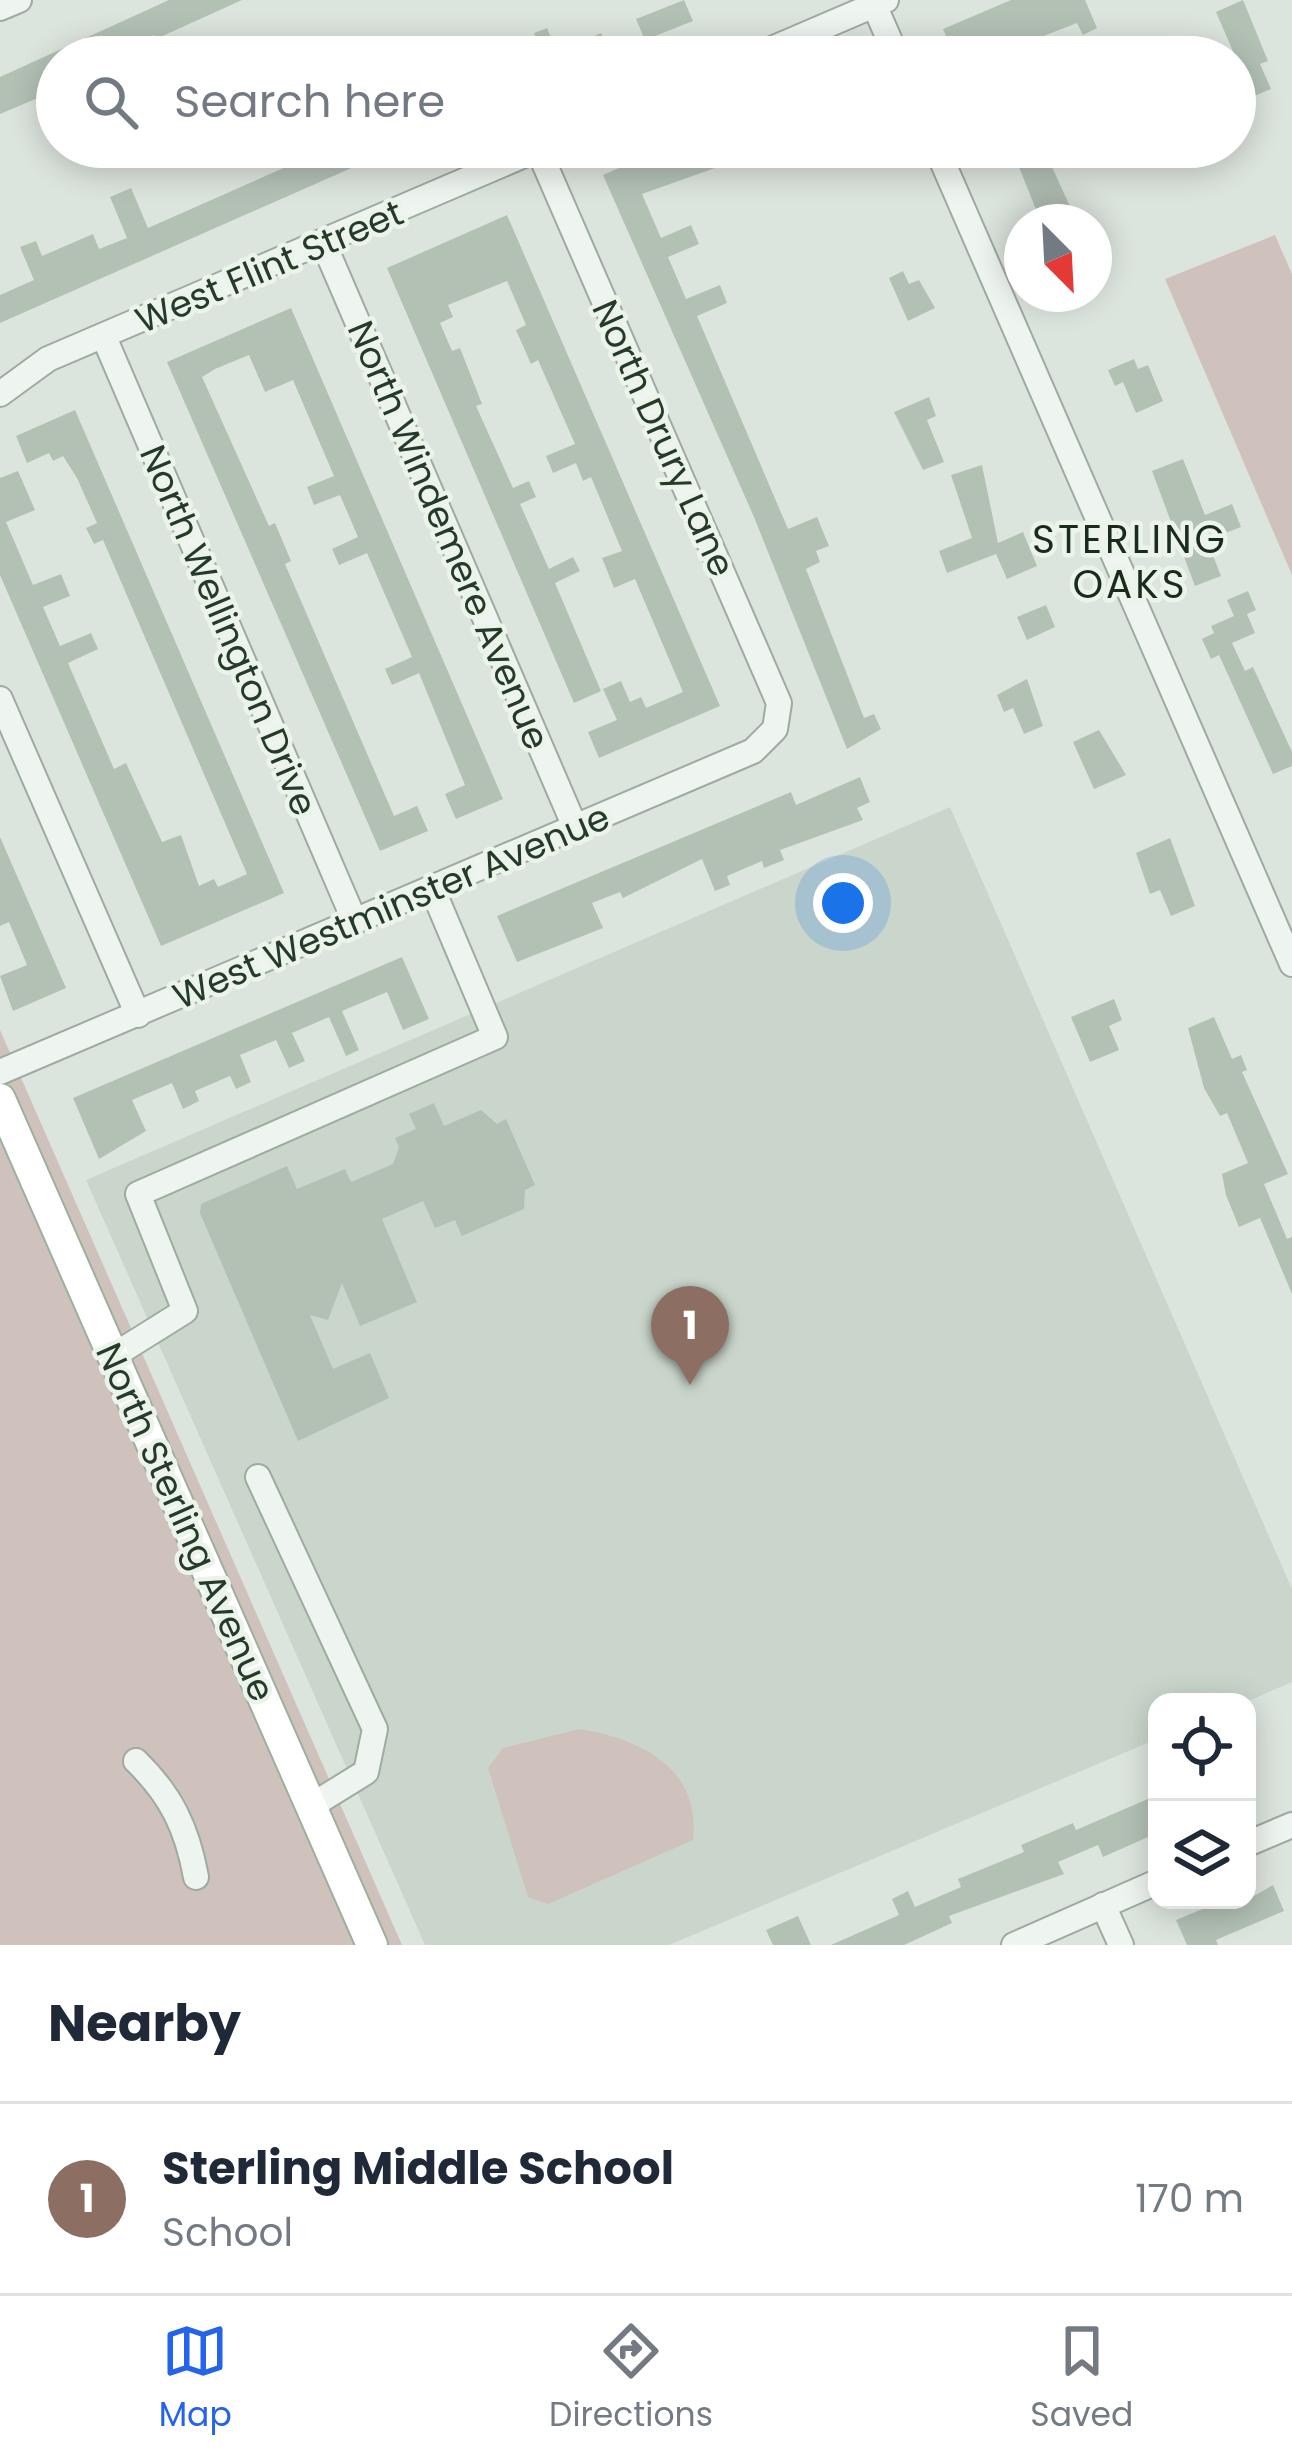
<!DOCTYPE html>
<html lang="en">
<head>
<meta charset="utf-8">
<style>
	:root { --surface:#fff; --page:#f6f6f7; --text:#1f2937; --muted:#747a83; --line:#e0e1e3; --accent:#2563eb }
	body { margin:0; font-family:Poppins,sans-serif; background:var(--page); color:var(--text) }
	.controls { position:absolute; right:36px; bottom:36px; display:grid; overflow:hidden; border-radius:24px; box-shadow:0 6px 30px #0003 }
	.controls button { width:108px; height:108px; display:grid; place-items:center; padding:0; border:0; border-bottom:3px solid var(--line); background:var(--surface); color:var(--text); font:60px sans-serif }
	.compass { position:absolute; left:1004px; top:204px; width:108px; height:108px; border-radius:50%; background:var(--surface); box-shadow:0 6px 30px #0003; rotate:156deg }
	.you { position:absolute; left:843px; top:903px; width:42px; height:42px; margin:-30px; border:9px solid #fff; border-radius:50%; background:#1a73e8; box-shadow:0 0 0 18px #1a73e833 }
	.badge { display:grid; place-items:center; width:78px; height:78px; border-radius:50%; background:var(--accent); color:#fff; font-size:39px; font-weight:700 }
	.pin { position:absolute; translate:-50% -99px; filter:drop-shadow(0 3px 6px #0008) }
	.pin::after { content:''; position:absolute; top:63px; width:42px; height:36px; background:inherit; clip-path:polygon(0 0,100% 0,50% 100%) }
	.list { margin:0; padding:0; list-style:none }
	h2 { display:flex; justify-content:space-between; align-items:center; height:156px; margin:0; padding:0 48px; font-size:51px }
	h2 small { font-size:39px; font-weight:400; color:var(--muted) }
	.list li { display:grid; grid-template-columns:78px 1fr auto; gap:36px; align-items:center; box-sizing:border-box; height:192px; padding:0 48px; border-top:3px solid var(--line) }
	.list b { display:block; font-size:45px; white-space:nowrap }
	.list p { margin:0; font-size:39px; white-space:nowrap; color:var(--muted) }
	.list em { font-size:39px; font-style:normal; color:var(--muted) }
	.icon { flex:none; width:66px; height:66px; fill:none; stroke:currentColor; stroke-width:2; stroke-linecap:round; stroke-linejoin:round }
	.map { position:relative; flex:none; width:1292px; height:1945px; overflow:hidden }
	.search { position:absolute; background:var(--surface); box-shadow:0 6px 30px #0003; left:36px; right:36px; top:36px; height:132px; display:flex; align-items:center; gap:30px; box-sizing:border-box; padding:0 42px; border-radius:66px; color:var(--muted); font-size:45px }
	.sheet { height:348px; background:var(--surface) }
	nav { display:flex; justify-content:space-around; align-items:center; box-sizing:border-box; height:168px; border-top:3px solid var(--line); background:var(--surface); font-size:33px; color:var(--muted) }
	nav a { display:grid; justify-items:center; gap:6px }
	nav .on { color:var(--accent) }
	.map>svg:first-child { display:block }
</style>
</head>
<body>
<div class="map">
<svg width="1292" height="1945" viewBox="0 0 1292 1945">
	<rect width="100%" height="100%" fill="#dce5dd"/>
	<path fill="#cad6cb" d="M 950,807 L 1292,1589 L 1292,1682 L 1246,1702 L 1157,1702 L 1157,1739 L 669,1945 L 425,1945 L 86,1180 Z"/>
	<g fill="#cfc2bd">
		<path d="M 1275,235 L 1292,274 L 1292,575 L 1165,279 Z"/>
		<path d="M 0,1030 L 402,1945 L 0,1945 Z"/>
		<path d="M 579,1729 C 641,1739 701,1768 693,1840 L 548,1904 L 528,1897 L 488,1768 L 503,1748 Z"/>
	</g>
	<g fill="#b3c1b5">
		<path d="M 169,0 L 242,0 L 156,39 L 154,35 L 119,49 L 122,57 L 57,57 L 57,83 L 42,89 L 45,95 L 0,114 L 0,77 Z"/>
		<path d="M 684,0 L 693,21 L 645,40 L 636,19 Z"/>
		<path d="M 1011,0 L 1085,0 L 1097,28 L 1083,35 L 1077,23 L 990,57 L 955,57 L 943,29 Z"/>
		<path d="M 1243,0 L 1268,61 L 1260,64 L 1271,89 L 1245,100 L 1235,76 L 1235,56 L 1216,12 Z"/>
		<path d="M 547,28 L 557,52 L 601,33 L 612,57 L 543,57 L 534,33 Z"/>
		<path d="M 331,147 L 399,147 L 0,323 L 0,295 L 34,280 L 20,247 L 36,241 L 42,256 L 93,234 L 99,249 L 127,238 L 110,197 L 131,188 L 148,228 Z"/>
		<path d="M 706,147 L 722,147 L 729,163 L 642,194 L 661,238 L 691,225 L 699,244 L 668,257 L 686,299 L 720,285 L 727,303 L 697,316 L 788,529 L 817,517 L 829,546 L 816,551 L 820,562 L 806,569 L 864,718 L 874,714 L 881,729 L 847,749 L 754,517 L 603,175 L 642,158 L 645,164 L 666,155 L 670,163 Z"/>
		<path d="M 1011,147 L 1043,147 L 1077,222 L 1041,222 Z"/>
		<path d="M 507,215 L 720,706 L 599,758 L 588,732 L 617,720 L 603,689 L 621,681 L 630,702 L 641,697 L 646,708 L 683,692 L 635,579 L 614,588 L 602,558 L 622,551 L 591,477 L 583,481 L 576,463 L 553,473 L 546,456 L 575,444 L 538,360 L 531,364 L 516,330 L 526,325 L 507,281 L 448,305 L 453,317 L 440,323 L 452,351 L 460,348 L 482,404 L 476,406 L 513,488 L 529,481 L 536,497 L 520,504 L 549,569 L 573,557 L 580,571 L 555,583 L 601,691 L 574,703 L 387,268 Z"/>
		<path d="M 903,271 L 909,284 L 919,280 L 935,308 L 908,321 L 889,278 Z"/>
		<path d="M 291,308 L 503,799 L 456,819 L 445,794 L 465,785 L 419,673 L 392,685 L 385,669 L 412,657 L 367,553 L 339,565 L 332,549 L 358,537 L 340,495 L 314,505 L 307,487 L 334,476 L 293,380 L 265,392 L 249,355 L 215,369 L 202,377 L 269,526 L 275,523 L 291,561 L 285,564 L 394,816 L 417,806 L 428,831 L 380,851 L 167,362 Z"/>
		<path d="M 1134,359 L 1138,369 L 1148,365 L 1163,401 L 1136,413 L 1123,382 L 1115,386 L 1108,370 Z"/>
		<path d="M 929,397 L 936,416 L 927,420 L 944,462 L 923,470 L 894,412 Z"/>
		<path d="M 75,410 L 284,893 L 161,946 L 0,575 L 0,478 L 18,471 L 35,510 L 6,522 L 33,585 L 61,574 L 70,596 L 43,607 L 60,646 L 91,633 L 98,649 L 68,663 L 114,769 L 126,763 L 162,842 L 181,835 L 199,886 L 214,879 L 218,887 L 247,874 L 103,540 L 94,544 L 86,528 L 97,523 L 77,478 L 63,456 L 53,461 L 49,453 L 27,463 L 16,436 Z"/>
		<path d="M 1183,459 L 1205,515 L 1232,504 L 1241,527 L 1207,540 L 1221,576 L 1195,586 L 1152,471 Z"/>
		<path d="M 982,465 L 998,543 L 1023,532 L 1037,566 L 1007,579 L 996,554 L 947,573 L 939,551 L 972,538 L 951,475 Z"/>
		<path d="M 1248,591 L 1256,610 L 1247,614 L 1255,633 L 1232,643 L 1245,671 L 1253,667 L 1292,752 L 1292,766 L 1273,774 L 1219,655 L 1211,659 L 1202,639 L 1214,633 L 1211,626 L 1234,616 L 1227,600 Z"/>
		<path d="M 1046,605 L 1055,627 L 1027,640 L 1017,617 Z"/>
		<path d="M 1027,679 L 1043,726 L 1024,734 L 1013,708 L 1004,712 L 997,695 Z"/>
		<path d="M 1099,730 L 1126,775 L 1094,789 L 1073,742 Z"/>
		<path d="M 860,777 L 870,802 L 857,808 L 863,820 L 780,850 L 784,860 L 764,868 L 762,861 L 727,876 L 730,885 L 715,891 L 702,859 L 623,898 L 620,892 L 592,903 L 603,928 L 517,962 L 497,916 L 791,792 L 796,805 Z"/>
		<path d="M 0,837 L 66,988 L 13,1011 L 0,976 L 27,965 L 9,922 L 0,926 Z"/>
		<path d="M 1170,838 L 1195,906 L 1171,916 L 1160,890 L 1150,894 L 1136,853 Z"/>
		<path d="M 402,957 L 429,1019 L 403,1030 L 387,992 L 342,1011 L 359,1050 L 346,1056 L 329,1017 L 292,1033 L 305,1061 L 289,1068 L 276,1040 L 240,1055 L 251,1082 L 236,1089 L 230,1076 L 195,1091 L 199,1101 L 183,1109 L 172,1083 L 132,1100 L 146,1131 L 99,1159 L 73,1098 Z"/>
		<path d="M 1114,999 L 1122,1020 L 1109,1026 L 1119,1050 L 1090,1062 L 1071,1017 Z"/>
		<path d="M 1214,1017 L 1232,1059 L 1241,1055 L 1247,1070 L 1242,1072 L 1288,1174 L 1264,1184 L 1287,1239 L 1292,1237 L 1292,1294 L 1260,1218 L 1239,1227 L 1226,1195 L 1222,1174 L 1248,1163 L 1227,1113 L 1220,1116 L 1204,1088 L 1188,1028 Z"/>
		<path d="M 434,1103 L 444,1126 L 481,1110 L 497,1124 L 506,1119 L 535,1185 L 525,1190 L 524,1209 L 462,1236 L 455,1220 L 435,1228 L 423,1201 L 382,1219 L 417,1302 L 360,1326 L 342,1283 L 328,1320 L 310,1315 L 333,1369 L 370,1353 L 389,1398 L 298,1441 L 200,1213 L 201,1204 L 287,1166 L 297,1189 L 345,1169 L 351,1182 L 393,1164 L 399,1147 L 395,1138 L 416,1129 L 409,1114 Z"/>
		<path d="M 1157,1795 L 1157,1833 L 1103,1857 L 1098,1845 L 1058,1862 L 1064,1874 L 949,1916 L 952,1923 L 904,1945 L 831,1945 L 899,1915 L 892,1899 L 908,1891 L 915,1907 L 961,1887 L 958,1879 L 1024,1852 L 1021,1845 L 1073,1823 L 1076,1830 Z"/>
		<path d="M 1273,1885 L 1284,1911 L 1216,1940 L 1218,1945 L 1187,1945 L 1176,1920 L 1224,1900 L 1247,1900 Z"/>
		<path d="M 798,1916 L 811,1945 L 773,1945 L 766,1930 Z"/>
	</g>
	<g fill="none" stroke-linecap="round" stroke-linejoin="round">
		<g stroke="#9eaba0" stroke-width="28">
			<g id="minor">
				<path d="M 872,0 L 897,57"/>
				<path d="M 0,8 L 19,0"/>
				<path d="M 753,57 L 886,0"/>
				<path d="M 936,147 L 1292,964"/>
				<path d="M 323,242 L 575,827"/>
				<path d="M 104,337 L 355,922"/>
				<path d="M 0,394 L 48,359 L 543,147"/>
				<path d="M 0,699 L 138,1015"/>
				<path d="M 0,1072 L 753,751 L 775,729 L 779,703 L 538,149"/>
				<path d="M 113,1356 L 185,1311 L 138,1194 L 495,1037 L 432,888"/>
				<path d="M 258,1477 L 375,1729 L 366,1772 L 311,1806"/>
				<path d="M 136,1761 C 171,1795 187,1828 196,1877"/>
				<path d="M 1247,1844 L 1292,1825"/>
				<path d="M 1103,1905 L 1121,1945"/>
				<path d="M 1014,1945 L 1157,1882"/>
			</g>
		</g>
		<g stroke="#9cb09e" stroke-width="34">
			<path id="major" d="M 0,1099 L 372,1945"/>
		</g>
		<use href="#minor" stroke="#eef4ef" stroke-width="24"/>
		<use href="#major" stroke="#fff" stroke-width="30"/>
	</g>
	<g text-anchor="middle" stroke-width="9" stroke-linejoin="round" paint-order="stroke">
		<g font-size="36" fill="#263a29" stroke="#ebf3eb">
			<text transform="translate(269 266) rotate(-23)" y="13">West Flint Street</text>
			<text transform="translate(664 438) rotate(66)" y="13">North Drury Lane</text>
			<text transform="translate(449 535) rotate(67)" y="13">North Windemere Avenue</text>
			<text transform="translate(229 630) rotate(67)" y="13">North Wellington Drive</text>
			<text transform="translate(391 906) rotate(-23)" y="13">West Westminster Avenue</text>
			<text transform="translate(186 1522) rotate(66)" y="13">North Sterling Avenue</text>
		</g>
		<g font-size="39" letter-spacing="3" fill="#192b1c" stroke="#ebf3eb">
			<text x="1130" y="553">STERLING<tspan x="1130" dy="45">OAKS</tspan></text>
		</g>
	</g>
</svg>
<div class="controls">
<button><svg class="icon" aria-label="locate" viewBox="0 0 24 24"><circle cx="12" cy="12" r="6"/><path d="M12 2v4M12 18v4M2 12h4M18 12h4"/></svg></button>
<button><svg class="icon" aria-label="layers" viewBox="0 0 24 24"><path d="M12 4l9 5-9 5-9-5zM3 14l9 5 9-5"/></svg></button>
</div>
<svg class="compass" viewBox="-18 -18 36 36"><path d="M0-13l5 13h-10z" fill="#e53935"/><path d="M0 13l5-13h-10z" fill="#747a83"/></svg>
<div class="you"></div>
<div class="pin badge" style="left:690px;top:1385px;background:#8d6e63">1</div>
<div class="search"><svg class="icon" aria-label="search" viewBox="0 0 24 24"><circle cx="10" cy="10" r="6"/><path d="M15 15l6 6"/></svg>Search here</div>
</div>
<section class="sheet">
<h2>Nearby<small></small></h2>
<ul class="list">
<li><span class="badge" style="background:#8d6e63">1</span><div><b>Sterling Middle School</b><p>School</p></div><em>170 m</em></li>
</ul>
</section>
<nav>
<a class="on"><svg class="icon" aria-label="map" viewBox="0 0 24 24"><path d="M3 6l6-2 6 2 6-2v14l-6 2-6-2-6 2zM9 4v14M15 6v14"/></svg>Map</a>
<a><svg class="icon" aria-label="directions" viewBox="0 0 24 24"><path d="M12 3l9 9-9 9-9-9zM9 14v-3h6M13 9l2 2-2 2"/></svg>Directions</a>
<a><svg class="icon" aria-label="saved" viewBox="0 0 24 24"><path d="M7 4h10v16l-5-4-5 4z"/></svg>Saved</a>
</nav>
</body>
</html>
